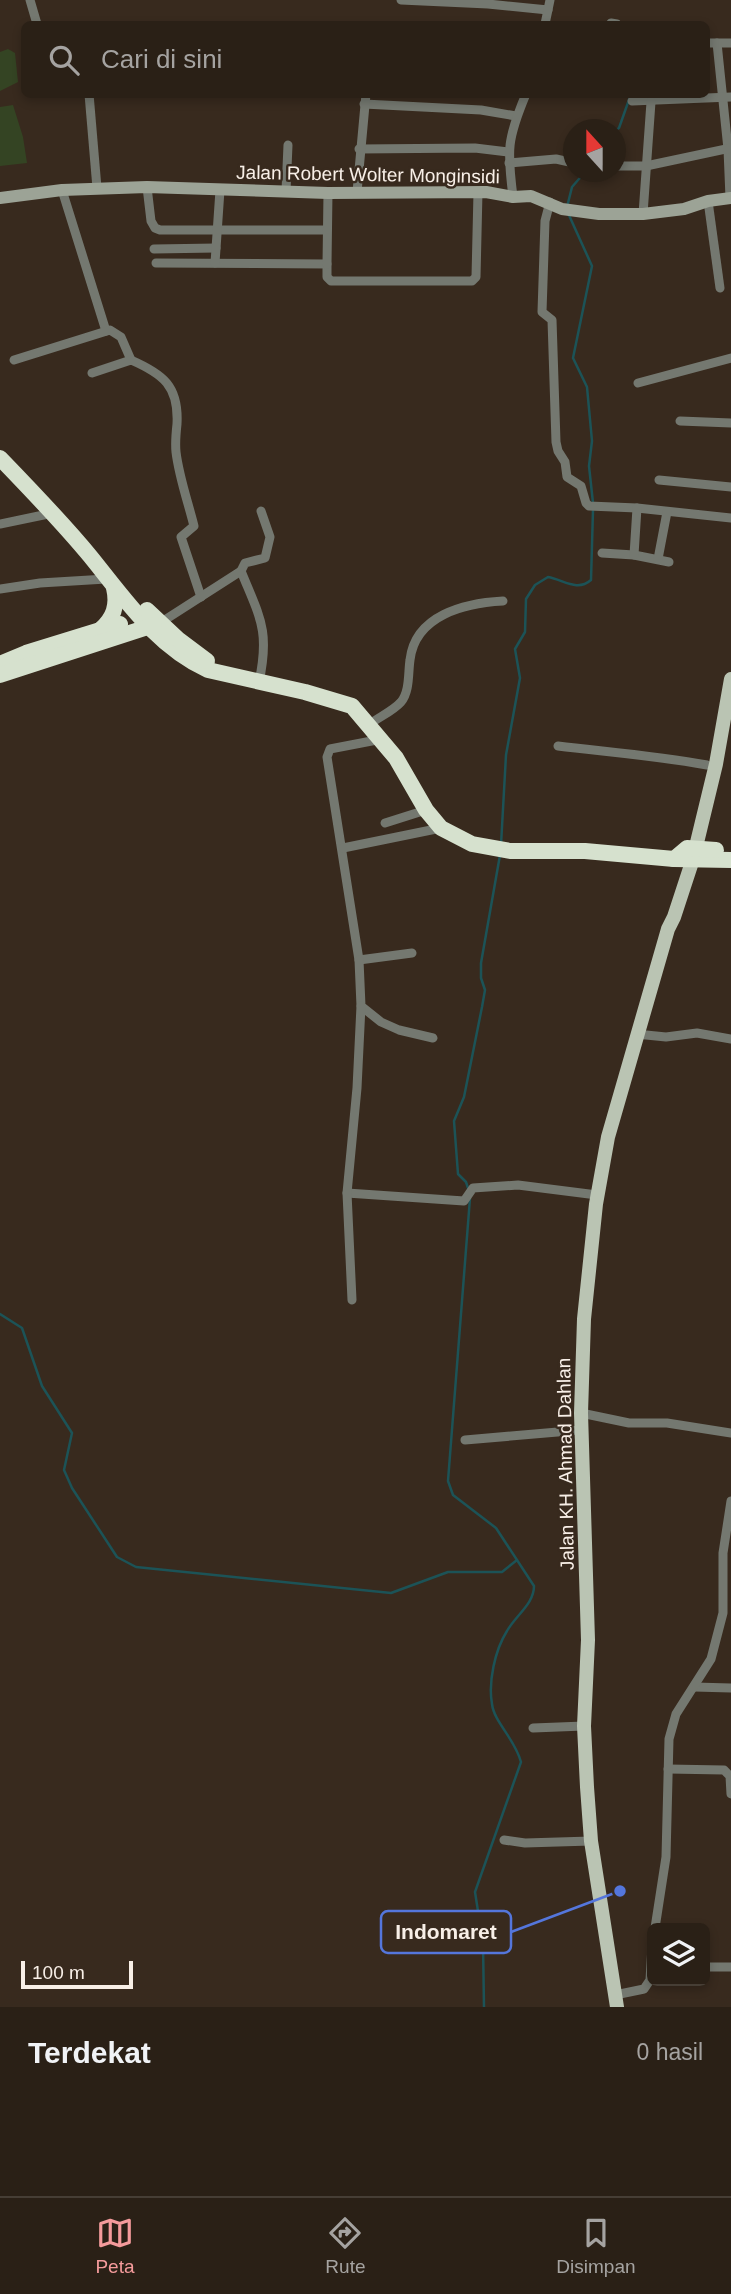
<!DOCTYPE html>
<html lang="id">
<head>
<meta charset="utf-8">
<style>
	:root { --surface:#2a2016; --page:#32281f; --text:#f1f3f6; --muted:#a5a3a1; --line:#463e35; --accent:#f59b9c }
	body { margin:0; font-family:Helvetica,sans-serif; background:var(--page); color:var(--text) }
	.controls { position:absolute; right:21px; bottom:21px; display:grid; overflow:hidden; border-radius:10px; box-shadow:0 4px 10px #0003 }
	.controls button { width:63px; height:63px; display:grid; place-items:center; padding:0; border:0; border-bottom:2px solid var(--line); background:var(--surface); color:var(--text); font:35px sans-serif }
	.compass { position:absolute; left:563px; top:119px; width:63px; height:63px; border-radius:50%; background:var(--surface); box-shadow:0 4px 10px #0003; rotate:339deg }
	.scale { position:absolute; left:21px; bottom:18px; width:112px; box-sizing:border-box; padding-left:7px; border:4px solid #f8efe7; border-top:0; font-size:19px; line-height:24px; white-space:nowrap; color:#f8efe7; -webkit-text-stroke:5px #382a1e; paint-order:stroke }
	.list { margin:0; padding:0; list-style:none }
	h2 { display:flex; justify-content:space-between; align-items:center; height:91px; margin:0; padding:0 28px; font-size:30px }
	h2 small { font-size:23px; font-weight:400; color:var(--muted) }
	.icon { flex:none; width:38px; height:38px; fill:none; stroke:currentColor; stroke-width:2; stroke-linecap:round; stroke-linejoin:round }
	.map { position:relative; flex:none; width:731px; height:2007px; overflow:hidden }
	.search { position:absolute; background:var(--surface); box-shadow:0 4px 10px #0003; left:21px; right:21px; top:21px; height:77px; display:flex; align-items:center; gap:18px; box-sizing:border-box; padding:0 24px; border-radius:10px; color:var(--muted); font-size:26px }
	.sheet { height:189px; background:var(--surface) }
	nav { display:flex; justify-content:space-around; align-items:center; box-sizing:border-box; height:98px; border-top:2px solid var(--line); background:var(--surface); font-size:19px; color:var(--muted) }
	nav a { display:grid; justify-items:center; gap:4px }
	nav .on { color:var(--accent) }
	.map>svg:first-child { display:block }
</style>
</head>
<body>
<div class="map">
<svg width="731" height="2007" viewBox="0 0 731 2007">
	<rect width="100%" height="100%" fill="#382a1e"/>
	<g fill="#344423">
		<path d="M 8,49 L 15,53 L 18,82 L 0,91 L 0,52 Z"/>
		<path d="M 13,105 L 23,137 L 27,163 L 0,166 L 0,107 Z"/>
	</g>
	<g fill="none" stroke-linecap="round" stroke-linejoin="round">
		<g stroke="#1c5357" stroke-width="2.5">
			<path d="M 616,130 L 619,128 L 631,94"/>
			<path d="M 567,207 L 572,187 L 585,172"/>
			<path d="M 568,213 L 592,266 L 573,358 L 587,387 L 588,398 L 592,441 L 589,466 L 593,503"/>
			<path d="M 501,845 L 506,755 L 520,678 L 515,649 L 525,632 L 526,599 L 535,585 L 548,577 C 564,580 577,592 591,580 L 593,510"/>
			<path d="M 468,1188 L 466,1182 L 458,1174 L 454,1121 L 464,1097 L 482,1007 L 485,990 L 481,978 L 481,963 L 500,855"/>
			<path d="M 470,1198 L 448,1481 L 453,1495 L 496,1528 L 534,1586 C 534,1604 516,1615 507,1631 C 495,1650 488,1682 492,1704 C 494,1722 515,1739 521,1762 L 475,1892 L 483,1943 L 484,2007"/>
			<path d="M 0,1314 L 22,1328 L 42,1386 L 72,1433 L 64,1470 L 72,1488 L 117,1557 L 136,1567 L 391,1593 L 448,1572 L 502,1572 L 517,1560"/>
		</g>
		<g stroke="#747870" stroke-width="9">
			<path d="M 30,0 L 37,24"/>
			<path d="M 401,0 L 488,4 L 548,10"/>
			<path d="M 611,23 L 617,24"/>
			<path d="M 545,24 L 550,0"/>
			<path d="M 706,43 L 731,43"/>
			<path d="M 717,43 L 728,149 L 730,198"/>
			<path d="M 89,94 L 97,188"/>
			<path d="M 632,101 L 731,97"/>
			<path d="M 364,104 L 481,110 L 516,116"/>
			<path d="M 359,149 L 475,148 L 508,152"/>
			<path d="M 509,163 L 556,159 L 574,163"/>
			<path d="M 616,166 L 646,166 L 731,148"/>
			<path d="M 147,187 L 151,221 L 155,228 L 160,230 L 327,230"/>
			<path d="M 62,190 L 106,331"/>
			<path d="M 286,191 L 288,145"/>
			<path d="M 357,192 L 366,94"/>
			<path d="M 513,197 C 507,150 507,139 526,94"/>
			<path d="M 708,201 L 720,288"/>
			<path d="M 550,202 L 545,221 L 542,312 L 552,320 L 556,442 L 558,451 L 565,462 L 567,477 L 581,486 L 586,503 L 589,506 L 637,508 L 731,518"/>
			<path d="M 643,214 L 651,102"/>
			<path d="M 154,249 L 216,248"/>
			<path d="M 156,263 L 327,264 L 327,277 L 331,281 L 472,281 L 476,277 L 478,192"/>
			<path d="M 215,263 L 220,190"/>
			<path d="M 327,264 L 328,193"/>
			<path d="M 14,360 L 110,330 L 121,337 L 131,360"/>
			<path d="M 92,373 L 131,360 C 163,374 179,386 177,424 C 176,433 175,442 176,452 C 179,477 188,502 194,526 L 181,537 L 201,597"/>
			<path d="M 638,383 L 731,358"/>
			<path d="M 680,421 L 731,423"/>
			<path d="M 659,480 L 731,487"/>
			<path d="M 0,524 L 53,513"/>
			<path d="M 602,553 L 634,555 L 669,562"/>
			<path d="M 634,555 L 637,508"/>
			<path d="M 658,559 L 667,512"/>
			<path d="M 241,571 C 260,618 270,630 259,682"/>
			<path d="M 0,589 L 40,583 L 106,579"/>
			<path d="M 160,623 L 241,571 L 245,563 L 265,558 L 270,537 L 261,511"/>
			<path d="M 370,724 C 379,717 393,711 401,702 C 410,691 408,673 410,660 C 415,615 465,603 503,601"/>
			<path d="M 382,739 L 330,749 L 327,757 L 359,960 L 412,953"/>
			<path d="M 558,746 C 608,752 658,756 707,765"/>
			<path d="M 385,823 L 426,810"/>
			<path d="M 343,848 L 441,828"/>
			<path d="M 359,960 L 361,1006 L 381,1022 L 399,1030 L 433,1038"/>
			<path d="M 636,1034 L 666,1037 L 697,1033 L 731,1039"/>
			<path d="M 347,1193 L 464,1201 L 473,1188 L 518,1185 L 597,1195"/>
			<path d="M 352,1300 L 347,1193 L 357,1088 L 361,1006"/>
			<path d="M 581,1413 L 629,1423 L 667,1423 L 731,1433"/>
			<path d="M 465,1440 L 581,1430"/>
			<path d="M 694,1687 L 731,1688"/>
			<path d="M 533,1728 L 584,1726"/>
			<path d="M 668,1769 L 724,1770 L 730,1776 L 731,1794"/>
			<path d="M 504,1840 L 525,1843 L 591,1841"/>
			<path d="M 655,1928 L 666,1857 L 669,1739 L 676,1714 L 711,1659 L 723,1613 L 723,1553 L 731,1501"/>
			<path d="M 705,1967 L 731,1967"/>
			<path d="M 615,1995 L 644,1989 L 650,1980 L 652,1946"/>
		</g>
		<path stroke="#9ca396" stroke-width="12" d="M 0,198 L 62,190 L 147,187 L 328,193 L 486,192 L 513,197 L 531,196 L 562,209 L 599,214 L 643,214 L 684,209 L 708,201 L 731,198"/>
		<path stroke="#bac4b3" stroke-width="14" d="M 617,2007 L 591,1841 L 587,1787 L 584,1726 L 588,1640 L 581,1413 L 584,1319 L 596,1204 L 608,1137 L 668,929 L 674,917 L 693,859 L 716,764 L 731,679"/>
		<g stroke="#d6e1ce" stroke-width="16">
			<path d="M 0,458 C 31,490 62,522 90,556 C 125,599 156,646 208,670 L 305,692 L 352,706 L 396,758 L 426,810 L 441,828 L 472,844 L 510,851 L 585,851 L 674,859 L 731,860"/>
			<path d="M 147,610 L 179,640 L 207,661"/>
			<path d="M 100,630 C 114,618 118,605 114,588"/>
			<path d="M 0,664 L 26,653 L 120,624"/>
			<path d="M 0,675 L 154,625"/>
			<path d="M 674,859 L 687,848 L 716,850"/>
		</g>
	</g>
	<g text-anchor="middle" stroke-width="5" stroke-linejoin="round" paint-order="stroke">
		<g font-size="19" fill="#f8efe7" stroke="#382a1e">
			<text transform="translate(368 174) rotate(1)" y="7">Jalan Robert Wolter Monginsidi</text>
			<text transform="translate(565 1464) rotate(-91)" y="7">Jalan KH. Ahmad Dahlan</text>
		</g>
	</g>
	<path fill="none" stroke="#5476dc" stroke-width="2.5" d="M620 1891L511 1932"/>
	<circle fill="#5476dc" stroke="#382a1e" stroke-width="2.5" cx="620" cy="1891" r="7"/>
	<rect fill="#382a1e" stroke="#5476dc" stroke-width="2.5" x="381" y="1911" width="130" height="42" rx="7"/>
	<g font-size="21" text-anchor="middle" font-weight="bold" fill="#f8efe7">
		<text x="446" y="1939">Indomaret</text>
	</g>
</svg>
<div class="controls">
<button><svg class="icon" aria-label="layers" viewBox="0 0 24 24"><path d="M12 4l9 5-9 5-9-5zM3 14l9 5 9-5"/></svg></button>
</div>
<svg class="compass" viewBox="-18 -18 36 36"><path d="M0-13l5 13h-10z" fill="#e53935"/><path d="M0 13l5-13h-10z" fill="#a5a3a1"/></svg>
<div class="scale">100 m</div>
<div class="search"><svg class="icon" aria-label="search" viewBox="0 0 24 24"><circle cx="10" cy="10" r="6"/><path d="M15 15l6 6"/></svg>Cari di sini</div>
</div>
<section class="sheet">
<h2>Terdekat<small>0 hasil</small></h2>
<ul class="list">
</ul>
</section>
<nav>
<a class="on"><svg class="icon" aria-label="map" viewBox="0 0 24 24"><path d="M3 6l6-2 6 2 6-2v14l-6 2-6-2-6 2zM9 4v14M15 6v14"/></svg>Peta</a>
<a><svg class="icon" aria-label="directions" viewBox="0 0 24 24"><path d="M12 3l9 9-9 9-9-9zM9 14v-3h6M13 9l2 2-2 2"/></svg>Rute</a>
<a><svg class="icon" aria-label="saved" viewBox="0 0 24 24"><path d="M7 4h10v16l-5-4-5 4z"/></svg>Disimpan</a>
</nav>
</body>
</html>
